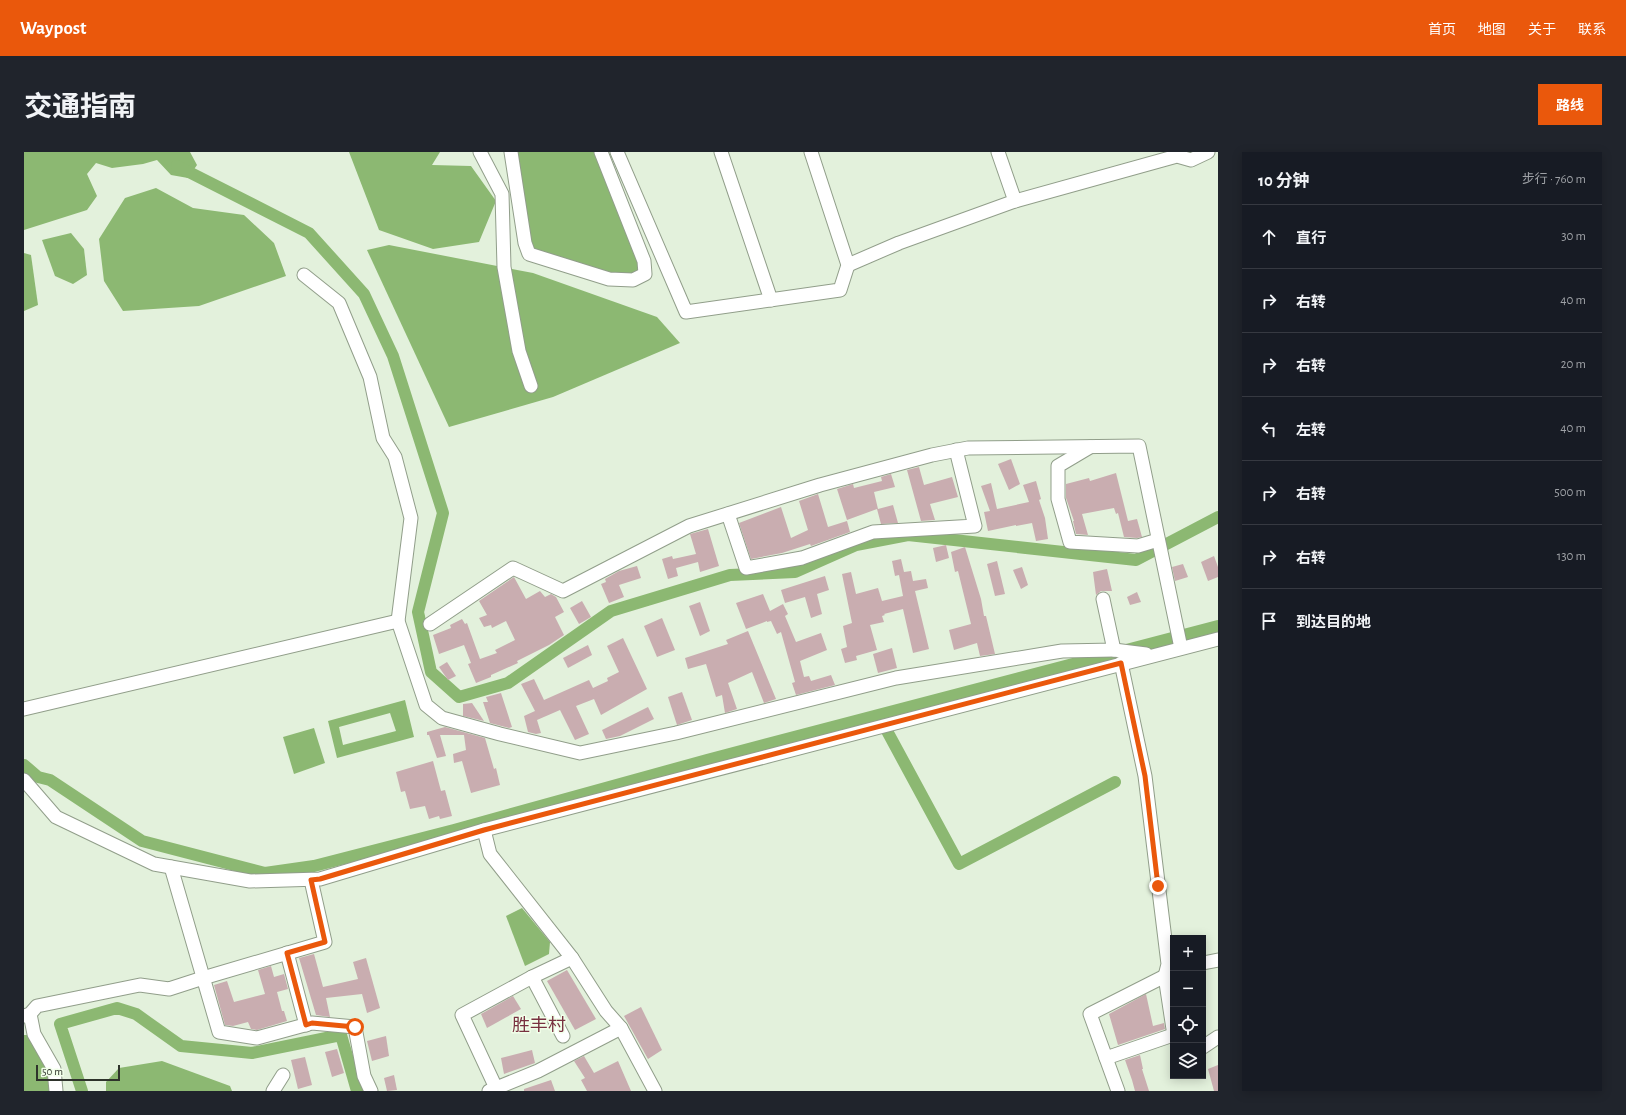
<!DOCTYPE html>
<html lang="zh">
<head>
<meta charset="utf-8">
<style>
	:root { --surface:#171b24; --page:#20242c; --text:#f1f3f6; --muted:#9ea1a6; --line:#363941; --accent:#ea580c }
	body { margin:0; font-family:"Alegreya Sans","Noto Sans SC",sans-serif; background:var(--page); color:var(--text) }
	.controls { position:absolute; right:12px; bottom:12px; display:grid; overflow:hidden; border-radius:0px; box-shadow:0 2px 10px #0003 }
	.controls button { width:36px; height:36px; display:grid; place-items:center; padding:0; border:0; border-bottom:1px solid var(--line); background:var(--surface); color:var(--text); font:20px sans-serif }
	.scale { position:absolute; left:12px; bottom:10px; width:84px; box-sizing:border-box; padding-left:4px; border:2px solid #2e332b; border-top:0; font-size:11px; line-height:14px; white-space:nowrap; color:#2e332b; -webkit-text-stroke:3px #f1ffe9; paint-order:stroke }
	.stop { position:absolute; width:12px; height:12px; margin:-9px; border:3px solid #ea580c; border-radius:50%; background:#fff }
	.stop.end { background:#ea580c; border-color:#fff; box-shadow:0 1px 4px #0008 }
	.list { margin:0; padding:0; list-style:none }
	h2 { display:flex; justify-content:space-between; align-items:center; height:52px; margin:0; padding:0 16px; font-size:17px }
	h2 small { font-size:13px; font-weight:400; color:var(--muted) }
	.list li { display:grid; grid-template-columns:26px 1fr auto; gap:12px; align-items:center; box-sizing:border-box; height:64px; padding:0 16px; border-top:1px solid var(--line) }
	.list b { display:block; font-size:15px; white-space:nowrap }
	.list em { font-size:13px; font-style:normal; color:var(--muted) }
	.icon { flex:none; width:22px; height:22px; fill:none; stroke:currentColor; stroke-width:2; stroke-linecap:round; stroke-linejoin:round }
	.map { position:relative; flex:none; width:1194px; height:939px; overflow:hidden; border-radius:0px }
	header { display:flex; align-items:center; gap:24px; box-sizing:border-box; height:56px; padding:0 20px; background:var(--accent); color:#fff }
	header strong { font-size:19px }
	nav { display:flex; gap:22px; margin-inline-start:auto; font-size:14px }
	.intro { display:flex; align-items:center; justify-content:space-between; box-sizing:border-box; height:96px; padding:0 24px }
	h1 { margin:0; font-size:28px }
	.button { padding:10px 18px; border-radius:0px; background:var(--accent); color:#fff; font-size:14px; font-weight:700 }
	main { display:flex; gap:24px; padding:0 24px }
	aside { flex:1; background:var(--surface); border-radius:0px; box-shadow:0 2px 10px #0003 }
	.map>svg:first-child { display:block }
</style>
</head>
<body>
<header>
<strong>Waypost</strong>
<nav><a>首页</a><a>地图</a><a>关于</a><a>联系</a></nav>
</header>
<div class="intro"><h1>交通指南</h1><a class="button">路线</a></div>
<main>
<div class="map">
<svg width="1194" height="939" viewBox="0 0 1194 939">
	<rect width="100%" height="100%" fill="#e3f1dc"/>
	<g fill="#8cb872" fill-rule="evenodd">
		<path d="M 0,0 L 166,0 L 173,13 L 164,26 L 147,23 L 133,8 L 119,12 L 88,16 L 72,11 L 63,22 L 73,44 L 63,58 L 0,78 Z"/>
		<path d="M 325,0 L 416,0 L 408,13 L 447,14 L 472,49 L 455,90 L 409,97 L 355,78 Z"/>
		<path d="M 491,0 L 573,0 L 619,115 L 613,123 L 589,124 L 506,97 Z"/>
		<path d="M 132,36 L 169,56 L 220,63 L 250,91 L 262,124 L 175,154 L 99,159 L 80,129 L 75,87 L 101,46 Z"/>
		<path d="M 47,81 L 60,97 L 63,123 L 49,132 L 31,124 L 18,88 Z"/>
		<path d="M 365,93 L 509,121 L 633,165 L 656,191 L 529,245 L 425,275 L 343,98 Z"/>
		<path d="M 0,101 L 7,103 L 14,153 L 0,159 Z"/>
		<path d="M 381,548 L 390,585 L 313,606 L 304,569 ZM 366,561 L 372,579 L 319,593 L 315,575 Z"/>
		<path d="M 290,576 L 301,611 L 270,622 L 259,585 Z"/>
		<path d="M 498,756 L 526,790 L 525,802 L 501,814 L 482,764 Z"/>
		<path d="M 0,883 L 7,883 L 30,921 L 27,939 L 0,939 Z"/>
		<path d="M 138,909 L 206,934 L 208,939 L 82,939 L 82,930 L 95,916 Z"/>
	</g>
	<g fill="none" stroke-linecap="round" stroke-linejoin="round">
		<g stroke="#8cb872" stroke-width="12">
			<path d="M 153,14 L 285,81 L 340,142 L 369,204 L 419,361 L 394,460 L 407,520 L 435,545 L 484,531 L 587,459 L 706,423 L 771,420 L 832,393 L 884,383 L 1112,408 L 1194,365"/>
			<path d="M 856,566 L 935,712 L 1091,630"/>
			<path d="M 0,613 L 14,625 L 26,628 L 118,689 L 241,721 L 290,714 L 430,678 L 683,608 L 1194,474"/>
			<path d="M 58,939 L 36,872 L 93,856 L 112,862 L 157,894 L 228,901 L 317,883 L 333,939"/>
		</g>
	</g>
	<g fill="#c9adb0">
		<path d="M 987,307 L 996,332 L 985,338 L 974,312 Z"/>
		<path d="M 895,315 L 900,333 L 928,325 L 934,345 L 906,352 L 911,368 L 897,369 L 883,318 Z"/>
		<path d="M 1092,321 L 1104,369 L 1113,367 L 1118,385 L 1113,386 L 1100,385 L 1094,361 L 1092,362 L 1090,356 L 1058,362 L 1064,383 L 1052,382 L 1049,369 L 1050,369 L 1042,346 L 1042,332 L 1065,326 L 1066,329 Z"/>
		<path d="M 867,322 L 871,335 L 850,340 L 854,357 L 869,353 L 874,371 L 857,372 L 853,357 L 823,368 L 813,337 L 829,332 L 830,336 L 858,329 L 857,325 Z"/>
		<path d="M 1012,329 L 1017,347 L 1015,348 L 1021,366 L 1024,387 L 1012,389 L 1008,371 L 992,374 L 992,373 L 964,379 L 960,360 L 966,359 L 957,334 L 967,331 L 973,357 L 1005,350 L 999,333 Z"/>
		<path d="M 794,342 L 804,375 L 823,369 L 826,380 L 787,394 L 786,392 L 758,401 L 727,407 L 715,371 L 757,355 L 767,386 L 784,378 L 775,349 Z"/>
		<path d="M 684,377 L 695,414 L 676,420 L 674,410 L 652,416 L 654,424 L 644,427 L 638,407 L 648,404 L 649,407 L 672,402 L 666,382 Z"/>
		<path d="M 922,393 L 925,406 L 912,410 L 909,396 Z"/>
		<path d="M 941,395 L 957,447 L 960,464 L 962,464 L 971,502 L 956,504 L 953,491 L 930,498 L 925,478 L 947,472 L 934,419 L 931,420 L 927,400 Z"/>
		<path d="M 1190,404 L 1194,415 L 1194,425 L 1184,429 L 1177,410 Z"/>
		<path d="M 877,407 L 880,420 L 887,419 L 889,429 L 902,427 L 904,436 L 891,439 L 905,497 L 889,501 L 879,457 L 860,462 L 861,463 L 858,464 L 860,470 L 846,473 L 853,498 L 832,504 L 833,508 L 821,511 L 817,497 L 823,495 L 819,474 L 828,471 L 818,422 L 827,420 L 832,442 L 854,436 L 858,449 L 879,444 L 875,423 L 871,424 L 868,409 Z"/>
		<path d="M 973,409 L 981,442 L 971,444 L 963,412 Z"/>
		<path d="M 1159,412 L 1164,425 L 1151,429 L 1148,415 Z"/>
		<path d="M 613,414 L 617,426 L 595,433 L 600,445 L 585,451 L 577,432 L 582,430 L 581,427 L 595,419 Z"/>
		<path d="M 998,415 L 1004,433 L 997,437 L 989,418 Z"/>
		<path d="M 1083,417 L 1088,439 L 1077,439 L 1072,443 L 1069,420 Z"/>
		<path d="M 801,424 L 805,438 L 793,442 L 798,462 L 787,466 L 781,445 L 761,451 L 757,438 Z"/>
		<path d="M 490,425 L 502,447 L 516,439 L 521,445 L 527,442 L 532,445 L 540,460 L 531,465 L 540,483 L 525,493 L 493,509 L 494,511 L 467,523 L 467,525 L 452,531 L 444,512 L 447,511 L 440,493 L 415,502 L 409,483 L 427,476 L 426,473 L 438,467 L 441,472 L 443,471 L 456,507 L 473,501 L 471,498 L 491,488 L 482,469 L 468,476 L 467,473 L 460,475 L 455,466 L 463,463 L 455,449 Z"/>
		<path d="M 1113,440 L 1117,450 L 1106,453 L 1103,445 Z"/>
		<path d="M 739,442 L 746,459 L 759,452 L 764,462 L 761,464 L 772,490 L 797,481 L 803,498 L 776,509 L 780,525 L 785,524 L 787,529 L 807,523 L 811,533 L 772,543 L 768,531 L 771,530 L 757,480 L 753,482 L 747,469 L 743,470 L 743,469 L 722,477 L 712,451 Z"/>
		<path d="M 558,449 L 567,465 L 555,472 L 546,456 Z"/>
		<path d="M 676,450 L 686,479 L 676,484 L 665,454 Z"/>
		<path d="M 638,466 L 651,498 L 633,505 L 620,474 Z"/>
		<path d="M 724,479 L 752,547 L 740,551 L 728,520 L 704,531 L 713,557 L 701,561 L 698,543 L 692,545 L 682,512 L 664,517 L 661,506 L 704,492 L 702,488 Z"/>
		<path d="M 599,486 L 623,537 L 577,563 L 570,547 L 552,554 L 565,582 L 551,588 L 536,558 L 513,568 L 517,581 L 512,582 L 504,580 L 500,564 L 511,559 L 497,532 L 510,527 L 520,548 L 565,528 L 569,536 L 584,529 L 583,526 L 595,520 L 583,494 Z"/>
		<path d="M 564,493 L 568,503 L 544,516 L 539,506 Z"/>
		<path d="M 868,496 L 873,516 L 854,521 L 849,502 Z"/>
		<path d="M 423,510 L 432,524 L 424,528 L 415,515 Z"/>
		<path d="M 658,540 L 668,568 L 653,573 L 644,545 Z"/>
		<path d="M 477,541 L 488,575 L 485,576 L 466,571 L 459,550 L 464,550 L 462,545 Z"/>
		<path d="M 448,551 L 460,569 L 439,564 L 439,552 Z"/>
		<path d="M 624,555 L 630,567 L 596,584 L 582,587 L 578,578 Z"/>
		<path d="M 421,575 L 461,586 L 470,617 L 472,616 L 476,633 L 447,641 L 438,609 L 430,611 L 429,602 L 442,598 L 440,583 L 416,583 L 422,604 L 413,606 L 405,583 L 403,583 L 403,580 Z"/>
		<path d="M 409,609 L 417,639 L 421,638 L 428,664 L 416,667 L 415,664 L 405,667 L 401,654 L 386,657 L 381,639 L 377,640 L 372,620 Z"/>
		<path d="M 290,802 L 299,835 L 334,827 L 329,810 L 342,806 L 356,856 L 343,861 L 338,842 L 302,846 L 306,865 L 292,863 L 275,806 Z"/>
		<path d="M 247,814 L 250,825 L 260,822 L 264,837 L 253,840 L 258,859 L 260,859 L 263,869 L 233,878 L 227,877 L 224,870 L 209,874 L 201,873 L 190,833 L 203,829 L 210,850 L 241,842 L 234,818 Z"/>
		<path d="M 543,818 L 572,867 L 551,878 L 523,829 Z"/>
		<path d="M 1122,842 L 1129,874 L 1140,871 L 1141,877 L 1094,893 L 1085,862 Z"/>
		<path d="M 489,844 L 497,857 L 463,876 L 457,862 Z"/>
		<path d="M 617,855 L 638,898 L 624,907 L 600,864 Z"/>
		<path d="M 362,884 L 365,904 L 348,909 L 343,889 Z"/>
		<path d="M 313,897 L 320,921 L 308,925 L 301,900 Z"/>
		<path d="M 508,898 L 511,911 L 480,922 L 477,906 Z"/>
		<path d="M 1116,903 L 1119,917 L 1118,917 L 1125,939 L 1111,939 L 1108,928 L 1101,908 Z"/>
		<path d="M 560,904 L 570,921 L 594,909 L 607,939 L 563,939 L 557,928 L 561,926 L 550,909 Z"/>
		<path d="M 281,905 L 288,933 L 274,937 L 267,908 Z"/>
		<path d="M 1194,913 L 1194,939 L 1190,939 L 1184,917 Z"/>
		<path d="M 370,923 L 373,938 L 363,939 L 360,926 Z"/>
		<path d="M 527,928 L 531,939 L 500,939 L 500,937 Z"/>
	</g>
	<g fill="none" stroke-linecap="round" stroke-linejoin="round">
		<g stroke="#919e8a" stroke-width="15">
			<g id="minor">
				<path d="M 456,0 L 478,42 L 480,115 L 495,199 L 507,234"/>
				<path d="M 487,0 L 501,91 L 505,102 L 585,127 L 609,128 L 621,122 L 620,109 L 577,0"/>
				<path d="M 593,0 L 662,160 L 816,138 L 824,113 L 787,0"/>
				<path d="M 697,0 L 747,148"/>
				<path d="M 974,0 L 991,49"/>
				<path d="M 824,113 L 875,91 L 991,49 L 1153,4 L 1167,8 L 1184,0"/>
				<path d="M 280,123 L 315,151 L 346,225 L 359,286 L 371,305 L 387,366 L 374,469 L 402,553 L 418,566 L 476,582 L 556,601 L 652,581 L 872,526 L 1038,499 L 1090,498 L 1079,447"/>
				<path d="M 1066,295 L 1034,314 L 1034,347 L 1046,390 L 1114,394 L 1134,388"/>
				<path d="M 704,362 L 722,416 L 778,406 L 849,380 L 951,374 L 932,298"/>
				<path d="M 406,472 L 489,416 L 539,439 L 665,374 L 796,333 L 908,303 L 944,296 L 1115,294 L 1157,496"/>
				<path d="M 1090,498 L 1122,502"/>
				<path d="M 1097,511 L 1121,624 L 1144,812 L 1141,824 L 1149,877"/>
				<path d="M 0,557 L 374,469"/>
				<path d="M 0,628 L 32,665 L 130,712 L 226,729 L 296,727 L 460,678 L 1194,487"/>
				<path d="M 460,678 L 466,702 L 548,806 L 582,859 L 597,876 L 631,939"/>
				<path d="M 147,715 L 195,880 L 233,886 L 288,871 L 331,875 L 340,924 L 347,939"/>
				<path d="M 263,801 L 282,873"/>
				<path d="M 1179,811 L 1194,808"/>
				<path d="M 508,825 L 539,884"/>
				<path d="M 6,862 L 10,882 L 30,917 L 32,939"/>
				<path d="M 0,864 L 6,862 L 13,854 L 116,833 L 145,837 L 179,826 L 301,790 L 287,728"/>
				<path d="M 1179,895 L 1194,885"/>
				<path d="M 1082,906 L 1149,883"/>
				<path d="M 472,936 L 438,863 L 508,825 L 548,806"/>
				<path d="M 249,939 L 259,923"/>
				<path d="M 465,939 L 514,919 L 597,876"/>
				<path d="M 1094,939 L 1066,862 L 1141,824"/>
			</g>
		</g>
		<use href="#minor" stroke="#fff" stroke-width="13"/>
	</g>
	<g fill="none" stroke-linecap="round" stroke-linejoin="round">
		<path stroke="#ea580c" stroke-width="5" d="M 331,875 L 288,871 L 282,873 L 263,801 L 301,790 L 287,728 L 296,727 L 460,678 L 1097,511 L 1121,624 L 1134,734"/>
	</g>
	<g text-anchor="middle" stroke-width="3" stroke-linejoin="round" paint-order="stroke">
		<g font-size="18" fill="#783140" stroke="#f1ffe9">
			<text x="515" y="879">胜丰村</text>
		</g>
	</g>
</svg>
<div class="controls">
<button>+</button>
<button>−</button>
<button><svg class="icon" aria-label="locate" viewBox="0 0 24 24"><circle cx="12" cy="12" r="6"/><path d="M12 2v4M12 18v4M2 12h4M18 12h4"/></svg></button>
<button><svg class="icon" aria-label="layers" viewBox="0 0 24 24"><path d="M12 4l9 5-9 5-9-5zM3 14l9 5 9-5"/></svg></button>
</div>
<div class="scale">50 m</div>
<div class="stop" style="left:331px;top:875px"></div>
<div class="stop end" style="left:1134px;top:734px"></div>
</div>
<aside>
<h2>10 分钟<small>步行 · 760 m</small></h2>
<ul class="list">
<li><svg class="icon" aria-label="ahead" viewBox="0 0 24 24"><path d="M12 20V5M6 11l6-6 6 6"/></svg><div><b>直行</b></div><em>30 m</em></li>
<li><svg class="icon" aria-label="right" viewBox="0 0 24 24"><path d="M7 20v-9h11M14 6l5 5-5 5"/></svg><div><b>右转</b></div><em>40 m</em></li>
<li><svg class="icon" aria-label="right" viewBox="0 0 24 24"><path d="M7 20v-9h11M14 6l5 5-5 5"/></svg><div><b>右转</b></div><em>20 m</em></li>
<li><svg class="icon" aria-label="left" viewBox="0 0 24 24"><path d="M17 20v-9H6M10 6l-5 5 5 5"/></svg><div><b>左转</b></div><em>40 m</em></li>
<li><svg class="icon" aria-label="right" viewBox="0 0 24 24"><path d="M7 20v-9h11M14 6l5 5-5 5"/></svg><div><b>右转</b></div><em>500 m</em></li>
<li><svg class="icon" aria-label="right" viewBox="0 0 24 24"><path d="M7 20v-9h11M14 6l5 5-5 5"/></svg><div><b>右转</b></div><em>130 m</em></li>
<li><svg class="icon" aria-label="arrive" viewBox="0 0 24 24"><path d="M6 21V4h12l-3 4 3 4H6"/></svg><div><b>到达目的地</b></div></li>
</ul>
</aside>
</main>
</body>
</html>
